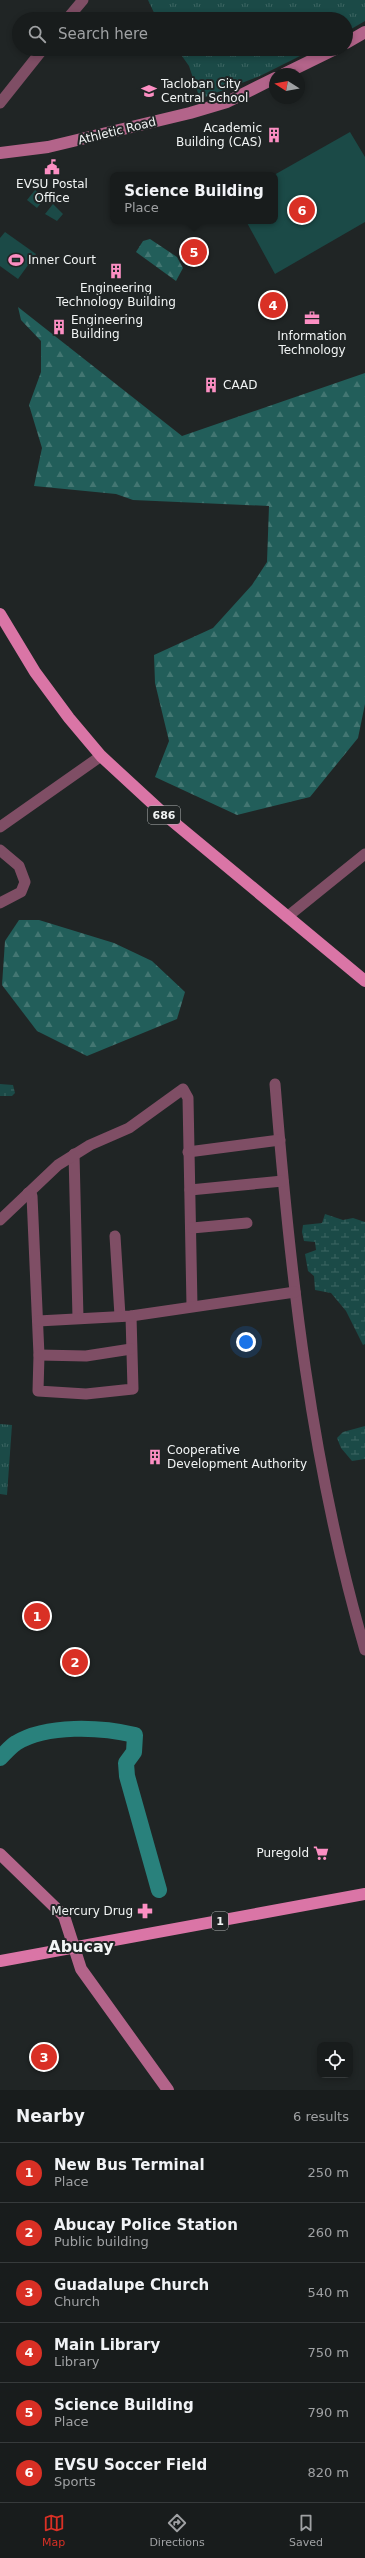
<!DOCTYPE html>
<html lang="en">
<head>
<meta charset="utf-8">
<style>
	:root { --surface:#181c1c; --page:#212525; --text:#f1f3f6; --muted:#9fa1a3; --line:#363a3b; --accent:#d93025 }
	body { margin:0; font-family:"DejaVu Sans",sans-serif; background:var(--page); color:var(--text) }
	.controls { position:absolute; right:12px; bottom:12px; display:grid; overflow:hidden; border-radius:8px; box-shadow:0 2px 6px #0003 }
	.controls button { width:36px; height:36px; display:grid; place-items:center; padding:0; border:0; border-bottom:1px solid var(--line); background:var(--surface); color:var(--text); font:20px sans-serif }
	.compass { position:absolute; left:269px; top:68px; width:36px; height:36px; border-radius:50%; background:var(--surface); box-shadow:0 2px 6px #0003; rotate:281deg }
	.you { position:absolute; left:246px; top:1342px; width:14px; height:14px; margin:-10px; border:3px solid #fff; border-radius:50%; background:#1a73e8; box-shadow:0 0 0 6px #1a73e833 }
	.badge { display:grid; place-items:center; width:26px; height:26px; border-radius:50%; background:var(--accent); color:#fff; font-size:13px; font-weight:700 }
	.pin { position:absolute; translate:-50% -50%; border:2px solid #fff; box-shadow:0 1px 4px #0006 }
	.popup { position:absolute; left:110px; top:172px; width:168px; height:52px; box-sizing:border-box; display:grid; place-content:center; border-radius:8px; background:var(--surface); filter:drop-shadow(0 1px 3px #0005); font-size:13px; white-space:nowrap; color:var(--muted) }
	.popup b { font-size:15px; color:var(--text) }
	.popup::after { content:''; position:absolute; left:50%; top:100%; margin-left:-8px; border:8px solid transparent; border-top-color:var(--surface) }
	.list { margin:0; padding:0; list-style:none }
	h2 { display:flex; justify-content:space-between; align-items:center; height:52px; margin:0; padding:0 16px; font-size:17px }
	h2 small { font-size:13px; font-weight:400; color:var(--muted) }
	.list li { display:grid; grid-template-columns:26px 1fr auto; gap:12px; align-items:center; box-sizing:border-box; height:60px; padding:0 16px; border-top:1px solid var(--line) }
	.list b { display:block; font-size:15px; white-space:nowrap }
	.list p { margin:0; font-size:13px; white-space:nowrap; color:var(--muted) }
	.list em { font-size:13px; font-style:normal; color:var(--muted) }
	.icon { flex:none; width:22px; height:22px; fill:none; stroke:currentColor; stroke-width:2; stroke-linecap:round; stroke-linejoin:round }
	.map { position:relative; flex:none; width:365px; height:2090px; overflow:hidden }
	.search { position:absolute; background:var(--surface); box-shadow:0 2px 6px #0003; left:12px; right:12px; top:12px; height:44px; display:flex; align-items:center; gap:10px; box-sizing:border-box; padding:0 14px; border-radius:22px; color:var(--muted); font-size:15px }
	.sheet { height:412px; background:var(--surface) }
	nav { display:flex; justify-content:space-around; align-items:center; box-sizing:border-box; height:56px; border-top:1px solid var(--line); background:var(--surface); font-size:11px; color:var(--muted) }
	nav a { display:grid; justify-items:center; gap:2px }
	nav .on { color:var(--accent) }
	.map>svg:first-child { display:block }
</style>
</head>
<body>
<div class="map">
<svg width="365" height="2090" viewBox="0 0 365 2090">
	<defs>
		<pattern id="forest-firs" width="22" height="20" patternUnits="userSpaceOnUse"><rect width="22" height="20" fill="#225e5a"/><path d="M5 1l3.5 6h-7zM16 11l3.5 6h-7z" fill="#437672"/></pattern>
		<pattern id="wetland-marsh" width="20" height="14" patternUnits="userSpaceOnUse"><rect width="20" height="14" fill="#1b4a47"/><path d="M1 5h8M5 5V1M11 12h8M15 12V8" fill="none" stroke="#3d6562"/></pattern>
		<pattern id="park-tufts" width="24" height="20" patternUnits="userSpaceOnUse"><rect width="24" height="20" fill="#1b4a47"/><path d="M3 7l-1-3M5 7V3M7 7l1-3M15 17l-1-3M17 17v-4M19 17l1-3" fill="none" stroke="#3d6562"/></pattern>
	</defs>
	<rect width="100%" height="100%" fill="#202525"/>
	<g fill="#1b4a47">
		<path d="M 350,132 L 365,157 L 365,222 L 275,274 L 246,221 L 275,221 L 274,175 Z"/>
		<path d="M 35,190 L 45,198 L 37,208 L 27,200 Z"/>
		<path d="M 53,204 L 63,214 L 57,221 L 45,214 Z"/>
		<path d="M 5,232 L 36,254 L 18,279 L 0,266 L 0,238 Z"/>
	</g>
	<g fill="url(#forest-firs)">
		<path d="M 150,239 L 177,257 L 183,268 L 176,281 L 136,252 L 143,241 Z"/>
		<path d="M 18,307 L 182,436 L 365,373 L 365,704 L 358,738 L 310,797 L 237,815 L 155,777 L 169,741 L 155,683 L 154,655 L 213,628 L 252,585 L 267,562 L 269,506 L 133,500 L 116,494 L 34,486 L 42,448 L 29,405 L 41,372 L 41,341 L 21,320 Z"/>
		<path d="M 19,920 L 39,920 L 114,943 L 152,961 L 185,992 L 177,1019 L 87,1056 L 37,1031 L 2,985 L 5,941 Z"/>
	</g>
	<g fill="url(#wetland-marsh)">
		<path d="M 0,1084 L 13,1085 L 15,1093 L 12,1096 L 0,1096 Z"/>
		<path d="M 325,1214 L 343,1220 L 353,1218 L 365,1222 L 365,1344 L 363,1345 L 346,1311 L 331,1293 L 315,1290 L 314,1276 L 308,1271 L 305,1254 L 316,1250 L 315,1242 L 304,1241 L 302,1232 L 303,1225 L 322,1223 Z"/>
		<path d="M 365,1426 L 365,1459 L 352,1461 L 341,1448 L 337,1438 L 343,1432 Z"/>
	</g>
	<g fill="url(#park-tufts)">
		<path d="M 148,0 L 365,0 L 365,21 L 346,32 L 346,19 L 157,19 Z"/>
		<path d="M 177,49 L 314,49 L 260,76 L 200,99 L 189,66 Z"/>
		<path d="M 0,1424 L 12,1425 L 7,1495 L 0,1494 Z"/>
	</g>
	<g fill="none" stroke-linecap="round" stroke-linejoin="round">
		<path stroke="#29817c" stroke-width="16" d="M 0,1758 C 5,1753 10,1747 16,1743 C 47,1724 101,1727 135,1735 L 134,1752 L 126,1763 L 127,1776 L 159,1890"/>
		<g stroke="#7f4e65" stroke-width="11">
			<path d="M 67,19 L 83,0"/>
			<path d="M 0,103 L 43,49"/>
			<path d="M 0,827 L 101,756"/>
			<path d="M 0,850 L 19,866 L 25,882 L 21,892 L 0,903"/>
			<path d="M 287,917 L 365,854"/>
			<path d="M 275,1084 C 290,1274 311,1465 365,1650"/>
			<path d="M 188,1152 L 280,1140"/>
			<path d="M 74,1154 L 78,1318"/>
			<path d="M 190,1190 L 283,1181"/>
			<path d="M 28,1193 L 32,1196 L 39,1355 L 38,1391 L 86,1394 L 133,1389 L 131,1316"/>
			<path d="M 0,1220 L 58,1165 L 90,1145 L 129,1128 L 183,1089 L 188,1098 L 192,1306"/>
			<path d="M 192,1228 L 247,1223"/>
			<path d="M 115,1236 L 120,1316"/>
			<path d="M 38,1321 L 131,1316 L 295,1292"/>
			<path d="M 39,1355 L 86,1356 L 131,1349"/>
		</g>
		<g stroke="#b3648a" stroke-width="12">
			<path d="M 346,43 L 365,32"/>
			<path d="M 284,74 L 335,49"/>
			<path d="M 0,153 L 48,147 L 190,113 L 227,102 L 275,78"/>
			<path d="M 0,1854 L 64,1916 L 81,1969 L 168,2090"/>
		</g>
		<g stroke="#da75a6" stroke-width="12">
			<path d="M 0,614 L 35,672 L 69,718 L 101,756 L 165,815 L 365,981"/>
			<path d="M 0,1961 L 365,1894"/>
		</g>
	</g>
	<defs>
		<g id="school-bare" transform="scale(1.2)"><path d="M0-5L7-2L0 1L-7-2ZM-4 1L0 2.5L4 1V4Q0 6-4 4Z" fill="#fc8fc3" stroke="#202525" stroke-width="2.5" paint-order="stroke"/></g>
		<g id="building-bare" transform="scale(1.2)"><path d="M-4-6H4V6H1V3H-1V6H-4ZM-2.5-4.3h1.7v1.8h-1.7ZM.8-4.3h1.7v1.8H.8ZM-2.5-1h1.7V.8h-1.7ZM.8-1h1.7V.8H.8Z" fill="#fc8fc3" stroke="#202525" stroke-width="2.5" paint-order="stroke"/></g>
		<g id="civic-bare" transform="scale(1.2)"><path d="M-.6-6.5H3V-4.5H.6V-3L4-1V1h2V6H-6V1h2V-1L-.6-3ZM-1.2 2.5V6h2.4V2.5Z" fill="#fc8fc3" stroke="#202525" stroke-width="2.5" paint-order="stroke"/></g>
		<g id="stadium-bare" transform="scale(1.2)"><path d="M0-5a6.5 5 0 1 0 0 10a6.5 5 0 1 0 0-10ZM-3.5-1.8h7v3.6h-7Z" fill="#fc8fc3" stroke="#202525" stroke-width="2.5" paint-order="stroke"/></g>
		<g id="office-bare" transform="scale(1.2)"><path d="M-6-3h4V-5.5h4V-3h4V5H-6ZM-1-4.5V-3h2v-1.5ZM-6 0V1H6V0Z" fill="#fc8fc3" stroke="#202525" stroke-width="2.5" paint-order="stroke"/></g>
		<g id="supermarket-bare" transform="scale(1.2)"><path d="M-6-5.5h2.5l.6 2H6L4.5 2H-2.5L-4.4-4H-6ZM-1.5 3.2a1.3 1.3 0 1 0 .1 0ZM3 3.2a1.3 1.3 0 1 0 .1 0Z" fill="#fc8fc3" stroke="#202525" stroke-width="2.5" paint-order="stroke"/></g>
		<g id="pharmacy-bare" transform="scale(1.2)"><path d="M-2-6h4v4h4v4h-4v4h-4v-4h-4v-4h4Z" fill="#fc8fc3" stroke="#202525" stroke-width="2.5" paint-order="stroke"/></g>
	</defs>
	<g fill-rule="evenodd">
		<use href="#school-bare" x="149" y="91"/>
		<use href="#building-bare" x="274" y="135"/>
		<use href="#civic-bare" x="52" y="167"/>
		<use href="#stadium-bare" x="16" y="260"/>
		<use href="#building-bare" x="116" y="271"/>
		<use href="#office-bare" x="312" y="318"/>
		<use href="#building-bare" x="59" y="327"/>
		<use href="#building-bare" x="211" y="385"/>
		<use href="#building-bare" x="155" y="1457"/>
		<use href="#supermarket-bare" x="321" y="1853"/>
		<use href="#pharmacy-bare" x="145" y="1911"/>
	</g>
	<g text-anchor="middle" stroke-width="4" stroke-linejoin="round" paint-order="stroke">
		<g fill="#202525" stroke="#b2b6b6" stroke-width="1">
			<rect x="148" y="806" width="32" height="18" rx="3"/>
			<rect x="212" y="1912" width="16" height="18" rx="3"/>
		</g>
		<g font-size="11" font-weight="bold" fill="#f1f4f4">
			<text x="164" y="819">686</text>
			<text x="220" y="1925">1</text>
		</g>
		<g font-size="12" fill="#f1f4f4" stroke="#202525" text-anchor="start">
			<text x="161" y="88">Tacloban City<tspan x="161" dy="14">Central School</tspan></text>
			<text x="262" y="132" text-anchor="end">Academic<tspan x="262" dy="14">Building (CAS)</tspan></text>
			<text x="52" y="188" text-anchor="middle">EVSU Postal<tspan x="52" dy="14">Office</tspan></text>
			<text x="28" y="264">Inner Court</text>
			<text x="116" y="292" text-anchor="middle">Engineering<tspan x="116" dy="14">Technology Building</tspan></text>
			<text x="71" y="324">Engineering<tspan x="71" dy="14">Building</tspan></text>
			<text x="312" y="340" text-anchor="middle">Information<tspan x="312" dy="14">Technology</tspan></text>
			<text x="223" y="389">CAAD</text>
			<text x="167" y="1454">Cooperative<tspan x="167" dy="14">Development Authority</tspan></text>
			<text x="309" y="1857" text-anchor="end">Puregold</text>
			<text x="133" y="1915" text-anchor="end">Mercury Drug</text>
		</g>
		<g font-size="12" fill="#f1f4f4" stroke="#202525">
			<text transform="translate(117 131) rotate(-14)" y="4">Athletic Road</text>
		</g>
		<g font-size="16" font-weight="bold" fill="#f1f4f4" stroke="#202525">
			<text x="81" y="1952">Abucay</text>
		</g>
	</g>
</svg>
<div class="controls">
<button><svg class="icon" aria-label="locate" viewBox="0 0 24 24"><circle cx="12" cy="12" r="6"/><path d="M12 2v4M12 18v4M2 12h4M18 12h4"/></svg></button>
</div>
<svg class="compass" viewBox="-18 -18 36 36"><path d="M0-13l5 13h-10z" fill="#e53935"/><path d="M0 13l5-13h-10z" fill="#9fa1a3"/></svg>
<div class="you"></div>
<div class="pin badge" style="left:37px;top:1616px">1</div>
<div class="pin badge" style="left:75px;top:1662px">2</div>
<div class="pin badge" style="left:44px;top:2057px">3</div>
<div class="pin badge" style="left:273px;top:305px">4</div>
<div class="pin badge" style="left:194px;top:252px">5</div>
<div class="popup"><b>Science Building</b>Place</div>
<div class="pin badge" style="left:302px;top:210px">6</div>
<div class="search"><svg class="icon" aria-label="search" viewBox="0 0 24 24"><circle cx="10" cy="10" r="6"/><path d="M15 15l6 6"/></svg>Search here</div>
</div>
<section class="sheet">
<h2>Nearby<small>6 results</small></h2>
<ul class="list">
<li><span class="badge">1</span><div><b>New Bus Terminal</b><p>Place</p></div><em>250 m</em></li>
<li><span class="badge">2</span><div><b>Abucay Police Station</b><p>Public building</p></div><em>260 m</em></li>
<li><span class="badge">3</span><div><b>Guadalupe Church</b><p>Church</p></div><em>540 m</em></li>
<li><span class="badge">4</span><div><b>Main Library</b><p>Library</p></div><em>750 m</em></li>
<li><span class="badge">5</span><div><b>Science Building</b><p>Place</p></div><em>790 m</em></li>
<li><span class="badge">6</span><div><b>EVSU Soccer Field</b><p>Sports</p></div><em>820 m</em></li>
</ul>
</section>
<nav>
<a class="on"><svg class="icon" aria-label="map" viewBox="0 0 24 24"><path d="M3 6l6-2 6 2 6-2v14l-6 2-6-2-6 2zM9 4v14M15 6v14"/></svg>Map</a>
<a><svg class="icon" aria-label="directions" viewBox="0 0 24 24"><path d="M12 3l9 9-9 9-9-9zM9 14v-3h6M13 9l2 2-2 2"/></svg>Directions</a>
<a><svg class="icon" aria-label="saved" viewBox="0 0 24 24"><path d="M7 4h10v16l-5-4-5 4z"/></svg>Saved</a>
</nav>
</body>
</html>
